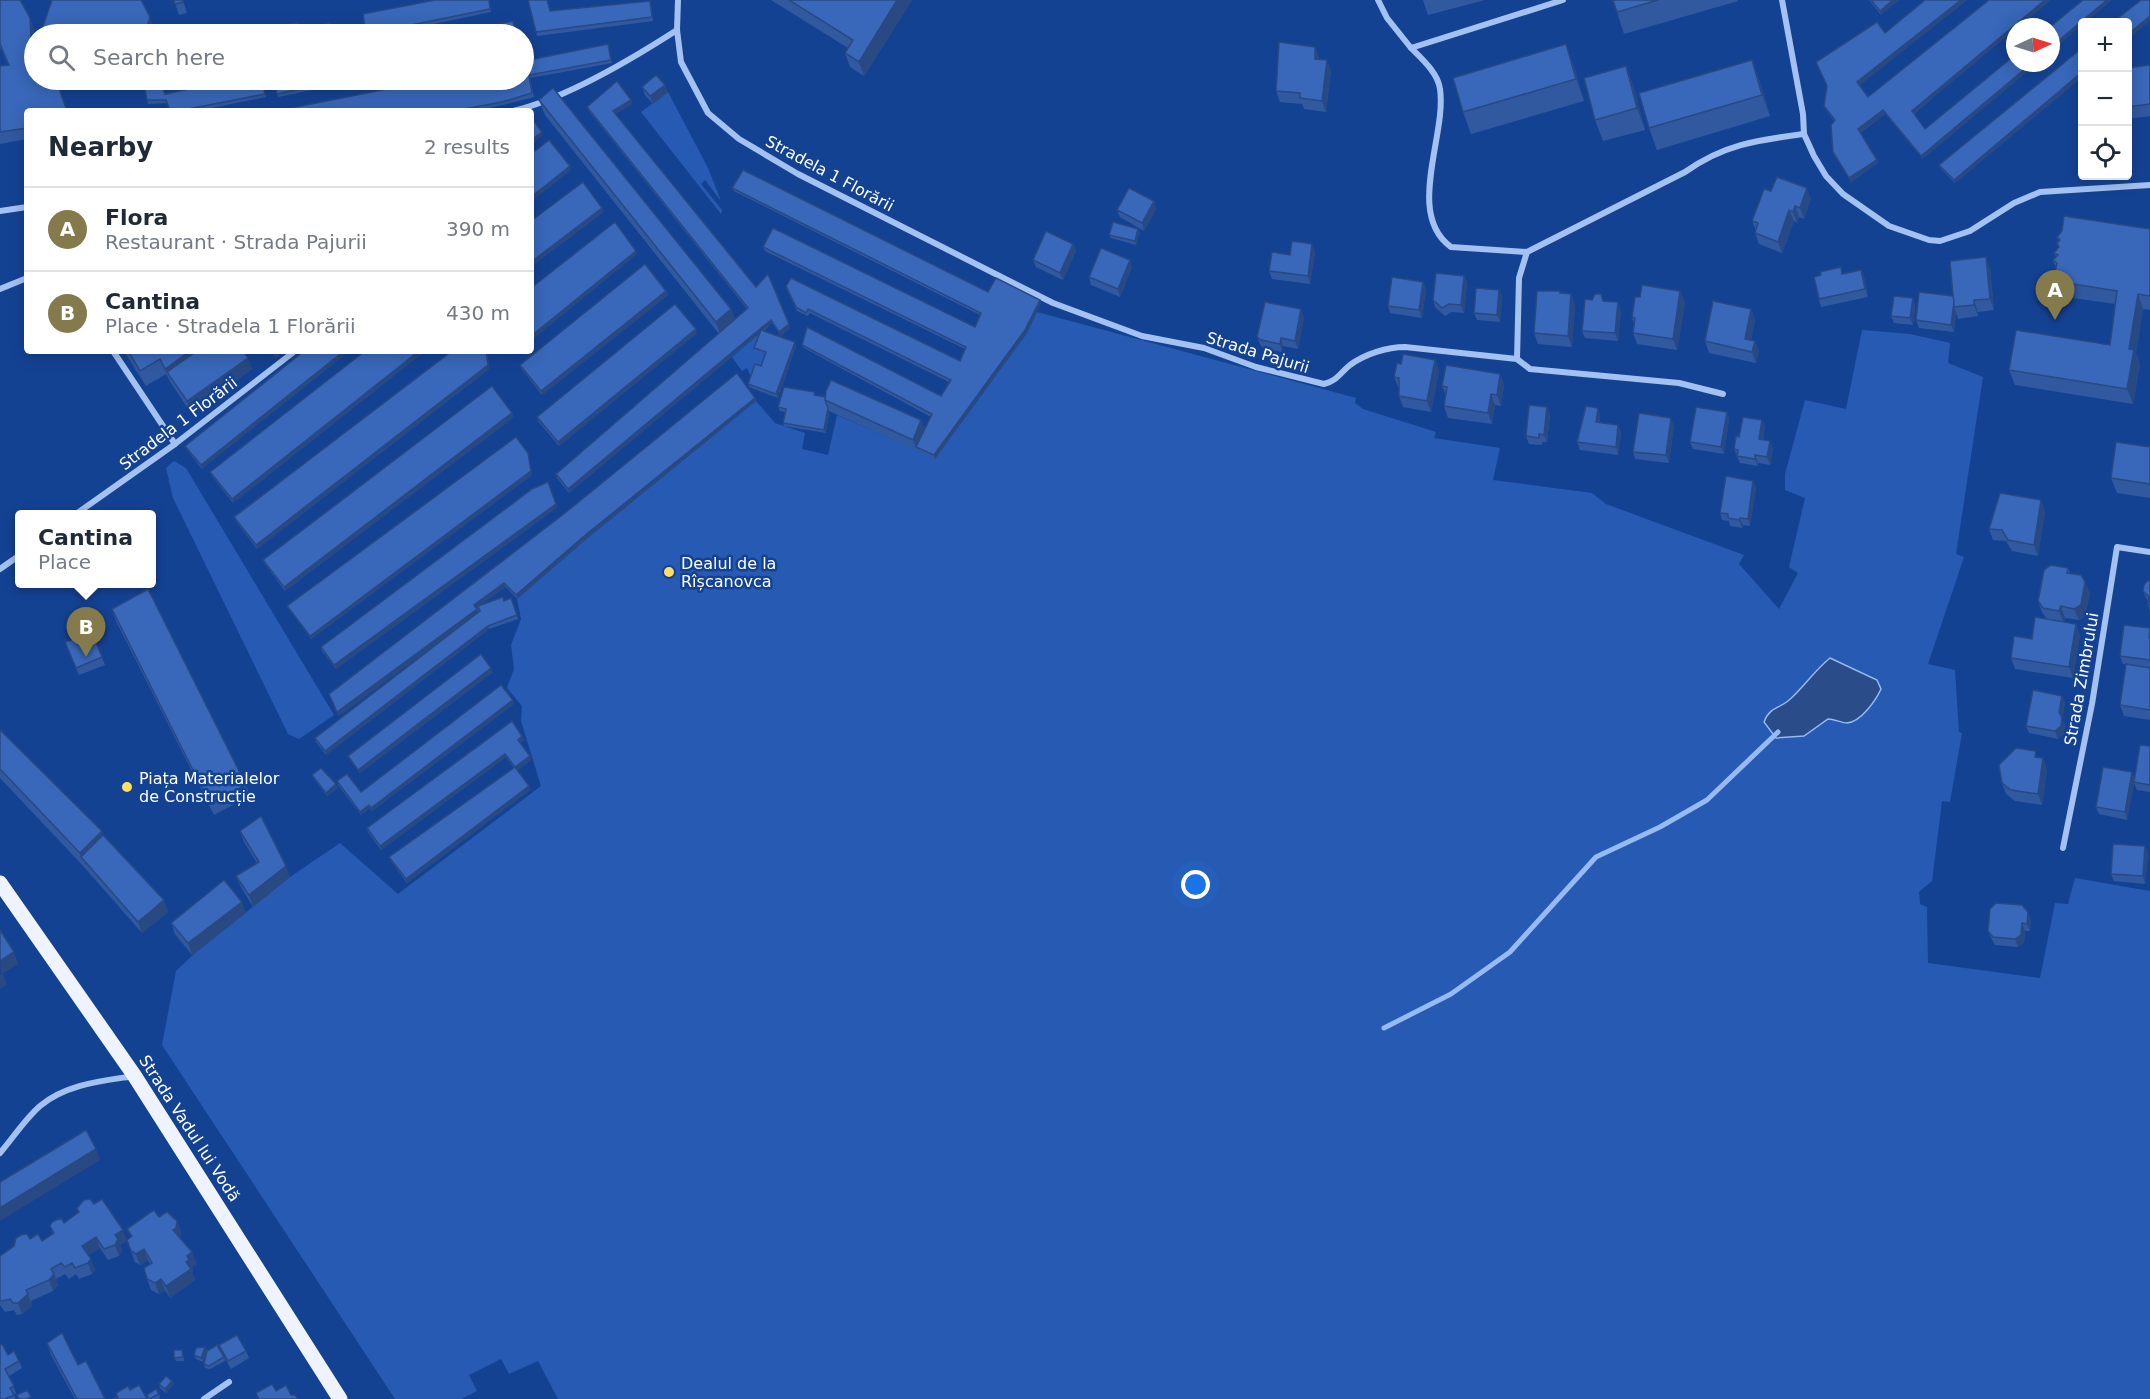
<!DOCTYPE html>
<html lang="en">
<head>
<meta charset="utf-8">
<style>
	:root { --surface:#fff; --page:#f6f6f7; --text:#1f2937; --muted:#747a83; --line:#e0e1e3; --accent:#847a4b }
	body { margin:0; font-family:"DejaVu Sans",sans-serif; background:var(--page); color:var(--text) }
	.controls { position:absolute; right:18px; top:18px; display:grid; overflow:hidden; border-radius:6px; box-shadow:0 3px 15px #0003 }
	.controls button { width:54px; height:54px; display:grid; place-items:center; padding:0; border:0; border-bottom:2px solid var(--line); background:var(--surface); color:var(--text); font:30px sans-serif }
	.compass { position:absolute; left:2006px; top:18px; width:54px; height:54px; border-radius:50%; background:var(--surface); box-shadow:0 3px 15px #0003; rotate:86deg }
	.you { position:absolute; left:1196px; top:885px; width:21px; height:21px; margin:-15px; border:4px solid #fff; border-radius:50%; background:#1a73e8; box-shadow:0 0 0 9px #1a73e833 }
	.badge { display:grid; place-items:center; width:39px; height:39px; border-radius:50%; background:var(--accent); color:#fff; font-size:20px; font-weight:700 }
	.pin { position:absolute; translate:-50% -50px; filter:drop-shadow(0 2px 3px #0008) }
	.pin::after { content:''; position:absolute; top:32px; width:21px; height:18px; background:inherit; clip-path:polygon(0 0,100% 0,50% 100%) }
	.popup { position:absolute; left:15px; top:510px; width:141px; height:78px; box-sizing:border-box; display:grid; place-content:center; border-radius:6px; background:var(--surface); filter:drop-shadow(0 2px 4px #0005); font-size:20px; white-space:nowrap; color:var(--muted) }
	.popup b { font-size:22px; color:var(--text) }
	.popup::after { content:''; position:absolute; left:50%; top:100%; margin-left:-12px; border:12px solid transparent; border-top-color:var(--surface) }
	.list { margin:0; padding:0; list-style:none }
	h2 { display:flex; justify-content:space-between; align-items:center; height:78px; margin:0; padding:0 24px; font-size:26px }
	h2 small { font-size:20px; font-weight:400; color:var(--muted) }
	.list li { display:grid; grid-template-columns:39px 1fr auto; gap:18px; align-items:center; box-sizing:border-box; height:84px; padding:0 24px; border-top:2px solid var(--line) }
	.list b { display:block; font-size:22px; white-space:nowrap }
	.list p { margin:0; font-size:20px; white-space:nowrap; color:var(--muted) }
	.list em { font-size:20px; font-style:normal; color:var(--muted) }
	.icon { flex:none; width:33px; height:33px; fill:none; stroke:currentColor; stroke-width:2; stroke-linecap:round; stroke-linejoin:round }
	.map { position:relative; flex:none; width:2150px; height:1399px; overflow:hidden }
	.search { position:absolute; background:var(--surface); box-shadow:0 3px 15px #0003; left:24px; top:24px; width:510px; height:66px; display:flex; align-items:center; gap:15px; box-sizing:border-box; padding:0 21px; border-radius:33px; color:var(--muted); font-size:22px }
	.panel { position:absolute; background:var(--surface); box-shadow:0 3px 15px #0003; left:24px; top:108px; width:510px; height:246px; border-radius:6px }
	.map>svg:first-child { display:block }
</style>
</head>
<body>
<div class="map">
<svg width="2150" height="1399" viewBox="0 0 2150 1399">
	<rect width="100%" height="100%" fill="#144293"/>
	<g fill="#275ab2">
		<path d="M 668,92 L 708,168 L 721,201 L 705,180 L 701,184 L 722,210 L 721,214 L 641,112 Z"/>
		<path d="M 1037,312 L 1356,398 L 1355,403 L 1363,409 L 1436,432 L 1434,438 L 1500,448 L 1493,480 L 1592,493 L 1606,504 L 1744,555 L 1739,564 L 1779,609 L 1798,573 L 1789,567 L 1805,498 L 1785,490 L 1785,474 L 1805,400 L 1846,409 L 1862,330 L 1910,334 L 1950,343 L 1948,363 L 1983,377 L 1956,554 L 1964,557 L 1928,664 L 1955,670 L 1959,732 L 1962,733 L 1950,802 L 1942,801 L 1932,881 L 1919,892 L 1920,904 L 1927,907 L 1928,963 L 2040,978 L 2055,903 L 2068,904 L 2075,878 L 2150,891 L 2150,1399 L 558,1399 L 538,1361 L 509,1374 L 501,1359 L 469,1375 L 477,1391 L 461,1399 L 395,1399 L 162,1045 L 176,971 L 193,955 L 290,877 L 340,843 L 398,894 L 541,786 L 521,721 L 522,706 L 507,688 L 514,669 L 511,645 L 521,619 L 517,599 L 584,541 L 756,401 L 775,423 L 805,433 L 802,449 L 828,455 L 837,415 L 935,458 L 1027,333 Z"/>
		<path d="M 759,334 C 766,353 769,364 752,379 L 747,368 L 742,371 L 732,357 Z"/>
		<path d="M 174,461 L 186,468 L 334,715 L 299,739 L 288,734 L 173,498 L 166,468 Z"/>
	</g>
	<path fill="#2a4c88" stroke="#96baf4" stroke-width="1.5" d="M 1830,658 L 1877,680 L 1881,689 C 1876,700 1861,722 1847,723 C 1842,723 1834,719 1828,719 L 1804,736 L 1776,738 L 1764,722 C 1770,707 1778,709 1788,701 C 1803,688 1814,671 1830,658 Z"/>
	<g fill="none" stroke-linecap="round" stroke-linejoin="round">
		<path stroke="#96baf4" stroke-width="5" d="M 1384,1028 L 1451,994 L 1510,952 L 1596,857 L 1660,827 L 1707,800 L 1778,732"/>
		<g stroke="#a3c1f1" stroke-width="6">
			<path d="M 678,0 L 677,30 L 681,62 L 708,113 L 739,139 L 798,174 L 1053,303 L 1142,336 L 1204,348 L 1256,367 L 1324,384 C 1337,381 1340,373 1350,365 C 1365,354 1387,347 1405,347 L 1517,359 L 1530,369 L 1679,383 L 1723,394"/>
			<path d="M 1378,0 L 1387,18 L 1411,48 L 1563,0"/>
			<path d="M 1782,0 L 1803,114 L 1804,134 L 1814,156 L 1826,176 L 1843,194 L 1889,226 L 1929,240 L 1940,241 L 1970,231 L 2014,203 L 2040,192 L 2150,185"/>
			<path d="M 1411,48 C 1422,59 1438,73 1440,89 C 1447,135 1405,214 1451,247 L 1527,252 L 1685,172 C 1724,144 1758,140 1804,134"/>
			<path d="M 513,111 C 564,99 632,59 677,30"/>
			<path d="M 0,211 L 27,207"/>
			<path d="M 0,289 L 27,278"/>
			<path d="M 113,351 L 175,444"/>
			<path d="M 1517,359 L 1519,278 L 1527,252"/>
			<path d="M 76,514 L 175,444 L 295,351"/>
			<path d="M 0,569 L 20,555"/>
			<path d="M 2063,848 L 2092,704 L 2117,547 L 2150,552"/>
			<path d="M 0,1153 C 13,1138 25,1119 40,1106 C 66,1084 102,1081 134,1076"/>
			<path d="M 204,1399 L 229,1382"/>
		</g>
		<path stroke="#eef3ff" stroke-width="15" d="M 0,883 L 134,1075 L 340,1399"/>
	</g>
	<g fill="#3159a0">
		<path d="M 0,0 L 30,18 L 34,30 L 34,80 L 61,92 L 27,111 L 27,139 L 0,144 L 0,66 L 8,65 L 0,47 Z"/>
		<path d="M 174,0 L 183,0 L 187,13 L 179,15 Z"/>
		<path d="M 489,0 L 491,12 L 386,34 L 335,34 Z"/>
		<path d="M 771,0 L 912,0 L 864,76 L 850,67 L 845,53 L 848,48 Z"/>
		<path d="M 1423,0 L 1485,0 L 1428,15 Z"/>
		<path d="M 1613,0 L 1737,0 L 1738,1 L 1624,34 Z"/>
		<path d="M 1869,0 L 1899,0 L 1881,15 Z"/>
		<path d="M 1925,0 L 1967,0 L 1859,85 L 1868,97 L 2051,0 L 2018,27 L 2015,27 L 1914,114 L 1923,159 L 1885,114 L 1860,133 L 1877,160 L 1878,163 L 1851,182 L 1833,152 L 1834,121 L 1826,110 L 1824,106 L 1885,33 Z"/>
		<path d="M 651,5 L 653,21 L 537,36 L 536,32 L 550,11 Z"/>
		<path d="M 1315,47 L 1319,59 L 1327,60 L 1331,71 L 1326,112 L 1304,109 L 1302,104 L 1280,102 L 1276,91 Z"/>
		<path d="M 609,48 L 612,63 L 530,78 L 534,97 L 503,105 L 474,111 L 276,111 L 524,61 Z"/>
		<path d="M 2082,48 L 2082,77 L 1955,183 L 1941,169 L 1939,165 Z"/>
		<path d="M 1752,60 L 1760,82 L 1770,116 L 1657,150 L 1649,128 Z"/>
		<path d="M 2150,65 L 2150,116 L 2127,119 L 2127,68 Z"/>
		<path d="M 1574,66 L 1584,101 L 1471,134 L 1463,112 Z"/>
		<path d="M 1626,66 L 1634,88 L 1645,130 L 1603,141 L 1595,120 Z"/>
		<path d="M 80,80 L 122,80 L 108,88 Z"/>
		<path d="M 143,80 L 186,80 L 162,85 L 165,94 L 262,80 L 266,97 L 198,111 L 170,111 L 167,103 L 148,104 Z"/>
		<path d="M 274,80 L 360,80 L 278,97 Z"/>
		<path d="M 642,87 L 668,92 L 653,104 L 645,95 Z"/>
		<path d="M 539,100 L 731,309 L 735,320 L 747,309 L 588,110 L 587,107 L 631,100 L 632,104 L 615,114 L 790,328 L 781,336 L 772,323 L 764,331 L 796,346 L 778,398 L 749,387 L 748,384 L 761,366 L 765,355 L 756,352 L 754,348 L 759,334 L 569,493 L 557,478 L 556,474 L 719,334 L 545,115 Z"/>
		<path d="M 732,188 L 988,292 L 1040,300 L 1041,303 L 1027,333 L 935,459 L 829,411 L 826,433 L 784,426 L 783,423 L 785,412 L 780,411 L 778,407 L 816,395 L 921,420 L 925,429 L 931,417 L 804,348 L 802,345 L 941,396 L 949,382 L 810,313 L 808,316 L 797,311 L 787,290 L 960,361 L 965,349 L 765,251 L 763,247 L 975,327 L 980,315 L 734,191 Z"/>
		<path d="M 1771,191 L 1811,199 L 1804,219 L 1799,217 L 1797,223 L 1794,221 L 1782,253 L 1759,244 L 1755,233 L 1756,231 L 1752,221 Z"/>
		<path d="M 1154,201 L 1156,209 L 1144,231 L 1120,217 L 1117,210 Z"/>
		<path d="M 2150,229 L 2150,310 L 2143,309 L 2136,353 L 2140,364 L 2133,404 L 2015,385 L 2009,370 L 2110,345 L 2115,304 L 2059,296 L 2053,281 L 2056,268 L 2053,260 L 2056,257 L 2054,253 L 2059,248 L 2059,242 L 2057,237 Z"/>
		<path d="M 1140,232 L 1136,245 L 1111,238 L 1109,235 Z"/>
		<path d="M 1073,244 L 1076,251 L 1063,280 L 1036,267 L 1033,260 Z"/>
		<path d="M 1315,252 L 1310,284 L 1272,279 L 1269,271 L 1290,255 Z"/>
		<path d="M 1132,267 L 1120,297 L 1091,285 L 1089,277 Z"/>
		<path d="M 1990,269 L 1994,310 L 1978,312 L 1978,316 L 1958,319 L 1956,312 L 1954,332 L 1919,328 L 1916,320 L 1953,296 Z"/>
		<path d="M 1861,270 L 1864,277 L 1868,297 L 1821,307 L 1819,299 L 1843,273 Z"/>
		<path d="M 1464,276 L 1467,283 L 1464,313 L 1452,312 L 1445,316 L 1435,307 L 1433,300 Z"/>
		<path d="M 1423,282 L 1426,289 L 1422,318 L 1390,313 L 1388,306 Z"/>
		<path d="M 1499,290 L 1502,297 L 1500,322 L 1477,320 L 1474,313 Z"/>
		<path d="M 666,291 L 668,295 L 542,395 L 521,368 L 520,365 Z"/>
		<path d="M 1561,294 L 1571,294 L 1575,306 L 1572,347 L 1538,344 L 1534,333 Z"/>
		<path d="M 1913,298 L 1915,306 L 1913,325 L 1894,323 L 1891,316 Z"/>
		<path d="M 1592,300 L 1604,301 L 1621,310 L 1618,341 L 1585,338 L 1582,331 Z"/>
		<path d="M 1685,302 L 1677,350 L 1637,344 L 1633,333 L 1634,324 L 1632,317 Z"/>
		<path d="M 1751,309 L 1755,320 L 1751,340 L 1755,341 L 1759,352 L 1756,363 L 1709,353 L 1705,341 Z"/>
		<path d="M 1304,317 L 1298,349 L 1283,346 L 1282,352 L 1263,348 L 1260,344 L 1257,337 Z"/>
		<path d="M 697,333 L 559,446 L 538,421 L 537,417 Z"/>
		<path d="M 124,351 L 243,351 L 252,369 L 191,413 L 171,383 L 166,374 L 146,386 Z"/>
		<path d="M 304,351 L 202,469 L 187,450 L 185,446 Z"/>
		<path d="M 365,351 L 425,351 L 233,503 L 212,476 L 210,472 Z"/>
		<path d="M 488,356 L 489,369 L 257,549 L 236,521 L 234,517 Z"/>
		<path d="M 1435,360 L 1439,371 L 1431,412 L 1403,407 L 1399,396 L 1399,389 L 1394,377 L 1401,364 Z"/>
		<path d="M 1500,374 L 1504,385 L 1501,406 L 1495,405 L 1492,424 L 1448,418 L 1444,406 L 1446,395 L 1442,386 Z"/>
		<path d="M 755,398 L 756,401 L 584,541 L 517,599 L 506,587 L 481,604 L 504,601 L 511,598 L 518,619 L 489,629 L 326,755 L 316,742 L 315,738 L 469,619 L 339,716 L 329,694 Z"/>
		<path d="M 1547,407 L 1550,415 L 1547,442 L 1542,442 L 1542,445 L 1529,444 L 1526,436 Z"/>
		<path d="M 1598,408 L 1600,415 L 1600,423 L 1618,425 L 1621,433 L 1618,455 L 1580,450 L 1577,442 Z"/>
		<path d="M 1727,412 L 1729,420 L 1724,454 L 1693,449 L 1690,442 Z"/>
		<path d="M 514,417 L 285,591 L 265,564 L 263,560 Z"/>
		<path d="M 1762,420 L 1765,427 L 1763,440 L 1773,448 L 1770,465 L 1758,463 L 1758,466 L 1740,463 L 1734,449 L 1739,437 Z"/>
		<path d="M 1674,425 L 1669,463 L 1635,459 L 1633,452 Z"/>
		<path d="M 2150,447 L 2150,498 L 2117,493 L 2111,478 Z"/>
		<path d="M 528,453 L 532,475 L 311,639 L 289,609 L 287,606 Z"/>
		<path d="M 1756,488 L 1750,526 L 1743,525 L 1742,528 L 1730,526 L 1729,521 L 1722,520 L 1720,513 Z"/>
		<path d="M 558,507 L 336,669 L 322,651 L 321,647 Z"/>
		<path d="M 2045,511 L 2038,556 L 2012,551 L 2006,541 L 1993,540 L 1989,529 Z"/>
		<path d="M 2068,568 L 2070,574 L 2090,593 L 2085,616 L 2079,620 L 2065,618 L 2064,622 L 2080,635 L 2073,678 L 2015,669 L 2011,658 L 2032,639 L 2047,619 L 2042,612 L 2038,601 Z"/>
		<path d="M 2150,581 L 2150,611 L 2148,605 L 2148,601 L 2146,598 L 2143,591 Z"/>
		<path d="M 112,609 L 246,785 L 250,796 L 214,815 L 116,621 Z"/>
		<path d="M 2150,628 L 2150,720 L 2124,716 L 2120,705 L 2126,664 L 2123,664 L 2120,656 Z"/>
		<path d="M 92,632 L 105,665 L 79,675 L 65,642 Z"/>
		<path d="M 493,672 L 360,773 L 350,760 L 348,756 Z"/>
		<path d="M 2062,696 L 2065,703 L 2062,718 L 2065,726 L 2064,734 L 2058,739 L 2029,733 L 2026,726 Z"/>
		<path d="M 514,704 L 372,811 L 370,808 L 361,815 L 338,785 L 337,781 L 361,792 Z"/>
		<path d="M 0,730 L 103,835 L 168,912 L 142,933 L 85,868 L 0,778 Z"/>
		<path d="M 522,736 L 524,740 L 520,743 L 530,756 L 531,760 L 517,770 L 529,786 L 530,790 L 407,883 L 391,861 L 389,857 L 514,768 L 506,757 L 381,850 L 368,832 L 367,828 Z"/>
		<path d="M 2150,746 L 2150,792 L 2137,790 L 2134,783 L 2127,820 L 2099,814 L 2096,807 L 2135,779 Z"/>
		<path d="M 2038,758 L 2047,769 L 2042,805 L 2015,801 L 2006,794 L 2002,783 Z"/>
		<path d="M 312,775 L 338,788 L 327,796 L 314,779 Z"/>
		<path d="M 240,831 L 290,877 L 253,907 L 241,887 L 236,876 L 257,863 L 244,842 Z"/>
		<path d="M 2145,846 L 2148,854 L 2145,884 L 2114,881 L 2111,874 Z"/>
		<path d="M 246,913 L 192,955 L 175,934 L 171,923 Z"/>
		<path d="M 2031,919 L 2030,931 L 2025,931 L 2024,942 L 2018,947 L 1995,945 L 1991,938 L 1988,931 Z"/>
		<path d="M 94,1204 L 127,1241 L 120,1245 L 122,1250 L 119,1256 L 108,1260 L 100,1248 L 88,1255 L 95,1270 L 92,1274 L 79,1279 L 76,1274 L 69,1279 L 65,1274 L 56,1279 L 58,1285 L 53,1291 L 31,1301 L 32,1306 L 22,1314 L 17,1315 L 14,1310 L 5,1312 L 0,1305 L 0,1256 L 30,1239 L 42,1241 L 53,1234 L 50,1226 L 64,1223 L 78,1213 L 77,1208 Z"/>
		<path d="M 159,1217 L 177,1221 L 181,1232 L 180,1238 L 197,1264 L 192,1267 L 193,1271 L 192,1272 L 195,1280 L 170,1298 L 165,1290 L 159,1294 L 151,1290 L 147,1279 L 150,1264 L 148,1260 L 140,1265 L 135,1262 L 127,1240 L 131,1237 L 127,1229 Z"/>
		<path d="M 47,1343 L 78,1365 L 105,1399 L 75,1399 L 51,1355 Z"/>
		<path d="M 219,1345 L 246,1351 L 249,1358 L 231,1369 L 222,1353 Z"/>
		<path d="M 205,1347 L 207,1351 L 203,1362 L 196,1359 L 194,1355 Z"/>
		<path d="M 183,1353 L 184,1361 L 176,1361 L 174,1358 Z"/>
		<path d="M 8,1355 L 19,1361 L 22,1368 L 9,1376 L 16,1393 L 14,1395 L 16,1399 L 0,1399 Z"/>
		<path d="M 224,1357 L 225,1361 L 210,1369 L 205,1368 L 204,1364 Z"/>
		<path d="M 172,1381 L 174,1384 L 166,1393 L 160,1388 L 159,1384 Z"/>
		<path d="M 159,1394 L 160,1398 L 159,1399 L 149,1399 L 147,1395 Z"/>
	</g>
	<g fill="#284982">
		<path d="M 897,0 L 912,0 L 864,76 L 859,62 Z"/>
		<path d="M 1893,0 L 1899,0 L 1881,15 L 1880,11 Z"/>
		<path d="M 1961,0 L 1967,0 L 1859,86 L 1857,82 Z"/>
		<path d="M 2045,0 L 2051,0 L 2018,27 L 2015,27 L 2015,30 L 1913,114 L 1912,111 Z"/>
		<path d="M 2107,0 L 2111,0 L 2111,1 L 2086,22 L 2082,22 L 2082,25 L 2051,52 L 2051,47 Z"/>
		<path d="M 2150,16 L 2150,21 L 2127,40 L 2127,35 Z"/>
		<path d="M 150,17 L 154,28 L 152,34 L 145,34 Z"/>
		<path d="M 30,18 L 34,30 L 34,44 L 31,36 Z"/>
		<path d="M 1566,44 L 1574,66 L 1584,101 L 1576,79 Z"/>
		<path d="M 1315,47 L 1319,58 L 1319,70 L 1315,59 Z"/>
		<path d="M 1327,60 L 1331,71 L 1326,112 L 1322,101 Z"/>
		<path d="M 1752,60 L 1760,82 L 1770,116 L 1762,95 Z"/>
		<path d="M 2032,63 L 2038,63 L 1923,159 L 1921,156 Z"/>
		<path d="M 1626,66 L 1634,88 L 1645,130 L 1637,108 Z"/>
		<path d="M 2082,72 L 2082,77 L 1955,183 L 1954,180 Z"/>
		<path d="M 665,85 L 668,92 L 653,104 L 650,96 Z"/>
		<path d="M 631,100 L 632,104 L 614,115 L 613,111 Z"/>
		<path d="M 1883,110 L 1885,114 L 1859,133 L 1858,129 Z"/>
		<path d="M 542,132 L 543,135 L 531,145 L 531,140 Z"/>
		<path d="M 1877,160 L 1878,163 L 1851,182 L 1849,178 Z"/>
		<path d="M 570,166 L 571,170 L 531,202 L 531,197 Z"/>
		<path d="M 1807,188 L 1811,199 L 1804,219 L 1800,208 Z"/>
		<path d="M 1154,201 L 1156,209 L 1144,231 L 1142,223 Z"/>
		<path d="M 1795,206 L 1799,217 L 1797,223 L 1793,212 Z"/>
		<path d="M 602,208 L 604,212 L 531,267 L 531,262 Z"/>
		<path d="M 1789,210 L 1794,221 L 1782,253 L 1778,242 Z"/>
		<path d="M 1138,229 L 1140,232 L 1136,245 L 1135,241 Z"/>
		<path d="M 1073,244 L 1076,251 L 1063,280 L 1060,273 Z"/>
		<path d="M 1312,244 L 1315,252 L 1310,284 L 1308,276 Z"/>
		<path d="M 636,251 L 637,254 L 531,341 L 531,336 Z"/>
		<path d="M 1986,257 L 1990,269 L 1994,310 L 1990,299 Z"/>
		<path d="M 1130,260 L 1132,267 L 1120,297 L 1118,289 Z"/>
		<path d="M 1861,270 L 1864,277 L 1868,297 L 1865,289 Z"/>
		<path d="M 1464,276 L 1467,283 L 1464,313 L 1461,305 Z"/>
		<path d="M 1423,282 L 1426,289 L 1422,318 L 1419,310 Z"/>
		<path d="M 1499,290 L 1502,297 L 1500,322 L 1497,315 Z"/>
		<path d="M 666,291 L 668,295 L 542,395 L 541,391 Z"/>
		<path d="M 1680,291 L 1685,302 L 1677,350 L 1673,339 Z"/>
		<path d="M 1571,294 L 1575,306 L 1572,347 L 1568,336 Z"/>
		<path d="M 2138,294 L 2143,309 L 2136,353 L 2140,364 L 2133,404 L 2127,389 L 2129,349 Z"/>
		<path d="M 1955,296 L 1954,307 L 1956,312 L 1954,332 L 1951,325 Z"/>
		<path d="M 1913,298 L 1915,306 L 1913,325 L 1910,318 Z"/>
		<path d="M 1040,300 L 1041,303 L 1027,333 L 935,459 L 934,455 Z"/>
		<path d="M 1974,300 L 1978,312 L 1978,316 L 1974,305 Z"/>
		<path d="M 1618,302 L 1621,310 L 1618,341 L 1615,333 Z"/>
		<path d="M 731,309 L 736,323 L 721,336 L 716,322 Z"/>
		<path d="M 1301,309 L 1304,317 L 1298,349 L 1295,341 Z"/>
		<path d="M 1751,309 L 1755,320 L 1749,350 L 1745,339 Z"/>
		<path d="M 771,320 L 772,323 L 569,493 L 568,489 Z"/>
		<path d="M 789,324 L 790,328 L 781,336 L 779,332 Z"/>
		<path d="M 696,329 L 697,333 L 559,446 L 558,442 Z"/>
		<path d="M 1281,338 L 1283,346 L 1282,352 L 1280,344 Z"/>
		<path d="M 1755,341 L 1759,352 L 1756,363 L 1752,352 Z"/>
		<path d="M 795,342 L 796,346 L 778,398 L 776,394 Z"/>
		<path d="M 190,351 L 202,351 L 167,372 L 165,369 Z"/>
		<path d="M 272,351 L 285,351 L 275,359 Z"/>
		<path d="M 344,351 L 350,351 L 202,469 L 201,465 Z"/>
		<path d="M 419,351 L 425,351 L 233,503 L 232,499 Z"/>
		<path d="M 487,352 L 488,356 L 489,369 L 257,549 L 256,545 Z"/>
		<path d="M 248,358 L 252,369 L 191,413 L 187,401 Z"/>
		<path d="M 1435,360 L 1439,371 L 1431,412 L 1427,401 Z"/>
		<path d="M 1500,374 L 1504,385 L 1501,406 L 1497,395 Z"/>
		<path d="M 1491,394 L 1495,405 L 1492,424 L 1488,413 Z"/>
		<path d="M 755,398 L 756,401 L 584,541 L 517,599 L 516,595 L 583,537 Z"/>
		<path d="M 1547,407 L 1550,415 L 1547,442 L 1544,435 Z"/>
		<path d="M 828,408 L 829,411 L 826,433 L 824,430 Z"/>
		<path d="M 1598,408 L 1600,415 L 1599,430 L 1596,422 Z"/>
		<path d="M 1727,412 L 1729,420 L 1724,454 L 1721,447 Z"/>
		<path d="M 512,413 L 514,417 L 285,591 L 284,587 Z"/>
		<path d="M 1671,418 L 1674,425 L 1669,463 L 1666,455 Z"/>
		<path d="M 921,420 L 925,431 L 916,447 L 913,440 Z"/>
		<path d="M 1762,420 L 1765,427 L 1762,447 L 1759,439 Z"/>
		<path d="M 1618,425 L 1621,433 L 1618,455 L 1616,447 Z"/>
		<path d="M 1770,441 L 1773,448 L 1770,465 L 1767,457 Z"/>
		<path d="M 528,453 L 532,475 L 311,639 L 310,636 Z"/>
		<path d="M 1755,455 L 1758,463 L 1758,466 L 1755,459 Z"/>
		<path d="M 1753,481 L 1756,488 L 1750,526 L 1748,519 Z"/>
		<path d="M 2041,500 L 2045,511 L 2038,556 L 2034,545 Z"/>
		<path d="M 556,504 L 558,507 L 336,669 L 334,665 Z"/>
		<path d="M 1740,518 L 1743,525 L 1742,528 L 1739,520 Z"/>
		<path d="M 2085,582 L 2090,593 L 2085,616 L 2079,620 L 2074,609 Z"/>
		<path d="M 504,583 L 506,587 L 475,609 L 474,605 Z"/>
		<path d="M 2061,606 L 2065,618 L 2063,622 L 2059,611 Z"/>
		<path d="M 477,609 L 478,612 L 339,716 L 337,712 Z"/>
		<path d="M 2076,624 L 2080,635 L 2073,678 L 2069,667 Z"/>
		<path d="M 488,626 L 489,629 L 326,755 L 325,751 Z"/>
		<path d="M 491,668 L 493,672 L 360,773 L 358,770 Z"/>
		<path d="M 2062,696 L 2065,703 L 2062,720 L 2059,712 Z"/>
		<path d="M 513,700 L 514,704 L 372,811 L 371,808 Z"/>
		<path d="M 2062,718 L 2065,726 L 2064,734 L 2058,739 L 2055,731 Z"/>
		<path d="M 522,736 L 524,740 L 519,743 L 518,740 Z"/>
		<path d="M 505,754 L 506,757 L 381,850 L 380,846 Z"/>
		<path d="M 530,756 L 531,760 L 517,771 L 515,767 Z"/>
		<path d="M 2043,758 L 2047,769 L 2042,805 L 2038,794 Z"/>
		<path d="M 2132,772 L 2135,780 L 2127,820 L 2125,812 Z"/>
		<path d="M 336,784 L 338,788 L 327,796 L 326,793 Z"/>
		<path d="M 529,786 L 530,790 L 407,883 L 406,879 Z"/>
		<path d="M 369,805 L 370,808 L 361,815 L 360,812 Z"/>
		<path d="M 102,831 L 107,846 L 81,857 L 80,853 Z"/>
		<path d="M 2145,846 L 2148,854 L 2145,884 L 2143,876 Z"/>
		<path d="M 286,866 L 290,877 L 253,907 L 249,895 Z"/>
		<path d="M 164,900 L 168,912 L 142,933 L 138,922 Z"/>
		<path d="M 242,902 L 246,913 L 192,955 L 188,943 Z"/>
		<path d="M 2028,912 L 2031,919 L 2030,931 L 2027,924 Z"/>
		<path d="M 2022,923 L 2025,931 L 2024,942 L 2018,947 L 2015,939 Z"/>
		<path d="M 14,952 L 18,964 L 1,975 L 0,961 Z"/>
		<path d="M 3,973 L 7,985 L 0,989 L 0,975 Z"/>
		<path d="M 96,1149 L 100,1160 L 0,1221 L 0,1208 Z"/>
		<path d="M 177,1221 L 181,1232 L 180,1239 L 173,1230 Z"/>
		<path d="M 123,1230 L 127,1241 L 120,1245 L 122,1250 L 119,1256 L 115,1245 L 115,1235 Z"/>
		<path d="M 96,1237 L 100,1248 L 86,1257 L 82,1246 Z"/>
		<path d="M 144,1249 L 148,1260 L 140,1265 L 136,1254 Z"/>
		<path d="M 192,1252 L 197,1264 L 192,1267 L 193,1271 L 192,1272 L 195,1280 L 170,1298 L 166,1286 L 186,1262 L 187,1256 Z"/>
		<path d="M 91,1259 L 95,1270 L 92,1274 L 88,1263 Z"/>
		<path d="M 54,1274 L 58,1285 L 53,1291 L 49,1280 Z"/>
		<path d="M 161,1279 L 165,1290 L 159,1294 L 155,1283 Z"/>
		<path d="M 28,1294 L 32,1306 L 22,1314 L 18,1303 Z"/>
		<path d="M 205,1347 L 207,1351 L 203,1362 L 201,1358 Z"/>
		<path d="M 172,1381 L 174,1384 L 166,1393 L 165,1389 Z"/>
	</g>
	<g fill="#3968ba" stroke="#284982" stroke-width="1.5">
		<path d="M 0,0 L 20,0 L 30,18 L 31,36 L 34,41 L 34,80 L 56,80 L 67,111 L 27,111 L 27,128 L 0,132 L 0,66 L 9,65 L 0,44 Z"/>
		<path d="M 52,0 L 141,0 L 150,17 L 145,34 L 45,34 L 42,29 Z"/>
		<path d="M 174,0 L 182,0 L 183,2 L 175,4 Z"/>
		<path d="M 435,0 L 489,0 L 490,9 L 367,34 L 335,34 L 365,28 L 363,14 Z"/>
		<path d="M 528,0 L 547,0 L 550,11 L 650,1 L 652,17 L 536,32 Z"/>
		<path d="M 789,0 L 897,0 L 859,62 L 845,53 L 853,40 Z"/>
		<path d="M 1613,0 L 1658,0 L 1617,12 Z"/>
		<path d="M 1871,0 L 1893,0 L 1880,11 Z"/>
		<path d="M 1925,0 L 1961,0 L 1857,82 L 1868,97 L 1989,0 L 2045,0 L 1912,111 L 1925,129 L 2015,55 L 2015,63 L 2032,63 L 1921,156 L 1883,110 L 1858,129 L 1877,160 L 1849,178 L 1833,152 L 1831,125 L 1835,120 L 1824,106 L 1827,86 L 1816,62 L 1877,22 L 1885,33 Z"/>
		<path d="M 2083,0 L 2107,0 L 2051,47 L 2051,27 L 2050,27 Z"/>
		<path d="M 2141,0 L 2150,0 L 2150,16 L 2127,35 L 2127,22 L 2113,22 Z"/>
		<path d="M 513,21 L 516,34 L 451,34 Z"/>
		<path d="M 298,23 L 300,30 L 330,23 L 333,34 L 283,34 L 292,33 L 290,24 Z"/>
		<path d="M 1279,42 L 1315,47 L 1315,59 L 1327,60 L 1322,101 L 1300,98 L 1300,93 L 1276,91 Z"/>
		<path d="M 608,44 L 611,60 L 529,75 L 532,93 L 502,102 L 454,111 L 276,111 L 432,80 L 524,80 L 524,61 Z"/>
		<path d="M 1566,44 L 1576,79 L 1463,112 L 1453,78 Z"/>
		<path d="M 2082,48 L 2082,72 L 1954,180 L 1939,165 Z"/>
		<path d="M 1752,60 L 1762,95 L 1649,128 L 1639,93 Z"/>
		<path d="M 2150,65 L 2150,104 L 2127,107 L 2127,68 Z"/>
		<path d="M 1626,66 L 1637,108 L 1595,120 L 1584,78 Z"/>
		<path d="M 656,75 L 665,85 L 650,96 L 642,87 Z"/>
		<path d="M 143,80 L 168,80 L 161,81 L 165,94 L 231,80 L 262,80 L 265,94 L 178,111 L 170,111 L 166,100 L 147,100 Z"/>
		<path d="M 274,80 L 342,80 L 277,94 Z"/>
		<path d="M 617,81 L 631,100 L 613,111 L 756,287 L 768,274 L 789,324 L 779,332 L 771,320 L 568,489 L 556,474 L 748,308 L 587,107 Z"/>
		<path d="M 553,88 L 731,309 L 716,322 L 539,100 Z"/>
		<path d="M 531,117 L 542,132 L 531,140 Z"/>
		<path d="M 549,140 L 570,166 L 531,197 L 531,154 Z"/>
		<path d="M 743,170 L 988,292 L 996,278 L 1040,300 L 1025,330 L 934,455 L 916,447 L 932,414 L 802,345 L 807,327 L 941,396 L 951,380 L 808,309 L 806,313 L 796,307 L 786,286 L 791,278 L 960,361 L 966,347 L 763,247 L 773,228 L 975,327 L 981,313 L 732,188 Z"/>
		<path d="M 1777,177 L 1807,188 L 1800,208 L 1795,206 L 1793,212 L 1789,210 L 1778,242 L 1755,233 L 1758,223 L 1752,221 L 1764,189 L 1771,191 Z"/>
		<path d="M 583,182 L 602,208 L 531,262 L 531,221 Z"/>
		<path d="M 1129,188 L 1154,201 L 1142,223 L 1117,210 Z"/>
		<path d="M 2064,216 L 2150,229 L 2150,296 L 2138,294 L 2129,349 L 2134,350 L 2127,389 L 2009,370 L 2016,330 L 2110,345 L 2117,291 L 2053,281 L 2057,263 L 2053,260 L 2058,255 L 2054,253 L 2059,247 L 2057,243 L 2060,240 L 2057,237 L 2062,231 Z"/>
		<path d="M 615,222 L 636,251 L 531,336 L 531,288 Z"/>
		<path d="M 1113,222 L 1138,229 L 1135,241 L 1109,235 Z"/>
		<path d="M 1046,231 L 1073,244 L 1060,273 L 1033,260 Z"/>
		<path d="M 1292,241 L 1312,244 L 1308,276 L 1269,271 L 1272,252 L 1290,255 Z"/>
		<path d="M 1101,248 L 1130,260 L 1118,289 L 1089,277 Z"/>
		<path d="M 1986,257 L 1990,299 L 1974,300 L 1974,305 L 1954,307 L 1950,261 Z"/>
		<path d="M 645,264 L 666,291 L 541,391 L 520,365 Z"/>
		<path d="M 1841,267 L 1842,274 L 1861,270 L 1865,289 L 1819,299 L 1814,277 L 1821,275 L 1820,272 Z"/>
		<path d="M 1436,273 L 1464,276 L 1461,305 L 1449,304 L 1442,308 L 1433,300 Z"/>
		<path d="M 1392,277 L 1423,282 L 1419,310 L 1388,306 Z"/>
		<path d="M 1642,285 L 1680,291 L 1673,339 L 1633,333 L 1635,318 L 1632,317 L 1635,297 L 1640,297 Z"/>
		<path d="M 1476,288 L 1499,290 L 1497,315 L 1474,313 Z"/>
		<path d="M 1537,291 L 1560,291 L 1560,293 L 1571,294 L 1568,336 L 1534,333 Z"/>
		<path d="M 1919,292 L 1953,296 L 1954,302 L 1951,325 L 1916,320 Z"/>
		<path d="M 1595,294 L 1601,294 L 1603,301 L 1618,302 L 1615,333 L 1582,331 L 1585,299 L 1592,300 Z"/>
		<path d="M 1894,296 L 1913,298 L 1910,318 L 1891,316 Z"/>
		<path d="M 1713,301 L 1751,309 L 1745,339 L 1755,341 L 1752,352 L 1705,341 Z"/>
		<path d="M 1265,302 L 1301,309 L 1295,341 L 1281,338 L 1280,344 L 1261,340 L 1257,337 Z"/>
		<path d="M 675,304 L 696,329 L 558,442 L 537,417 Z"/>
		<path d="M 761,330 L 795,342 L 776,394 L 748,384 L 755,364 L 761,366 L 766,352 L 754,348 Z"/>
		<path d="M 128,351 L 190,351 L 165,369 L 160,359 L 140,371 Z"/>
		<path d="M 197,351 L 243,351 L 248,358 L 187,401 L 167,372 Z"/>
		<path d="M 304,351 L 344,351 L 201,465 L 185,446 Z"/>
		<path d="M 365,351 L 419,351 L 232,499 L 210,472 Z"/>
		<path d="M 452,351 L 486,351 L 488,365 L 256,545 L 234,517 Z"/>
		<path d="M 1403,354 L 1435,360 L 1427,401 L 1399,396 L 1399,378 L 1394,377 L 1397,363 L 1401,364 Z"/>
		<path d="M 1446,365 L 1500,374 L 1497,395 L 1491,394 L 1488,413 L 1444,406 L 1447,387 L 1442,386 Z"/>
		<path d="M 737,373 L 755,398 L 583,537 L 516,595 L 504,583 L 474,605 L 477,609 L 337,712 L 329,694 L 565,513 Z"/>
		<path d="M 831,380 L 921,420 L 913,440 L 825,400 L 826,391 Z"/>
		<path d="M 492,386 L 512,413 L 284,587 L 263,560 Z"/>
		<path d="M 784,387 L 815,392 L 814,395 L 825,397 L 825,400 L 828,408 L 824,430 L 783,423 L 786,409 L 778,407 Z"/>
		<path d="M 1529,405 L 1547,407 L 1544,435 L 1539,434 L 1539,438 L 1526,436 Z"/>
		<path d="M 1586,406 L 1598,408 L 1596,422 L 1618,425 L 1616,447 L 1577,442 Z"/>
		<path d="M 1696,407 L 1727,412 L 1721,447 L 1690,442 Z"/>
		<path d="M 1639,413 L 1671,418 L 1666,455 L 1633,452 Z"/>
		<path d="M 1743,417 L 1762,420 L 1759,439 L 1770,441 L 1767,457 L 1755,455 L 1755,459 L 1737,456 L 1738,450 L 1734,449 L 1736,436 L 1739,437 Z"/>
		<path d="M 516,437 L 528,453 L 531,471 L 310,636 L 287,606 Z"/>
		<path d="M 2116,442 L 2150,447 L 2150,484 L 2111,478 Z"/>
		<path d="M 1726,476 L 1753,481 L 1748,519 L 1740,518 L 1739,520 L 1728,518 L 1728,514 L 1720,513 Z"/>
		<path d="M 548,482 L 556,504 L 334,665 L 321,647 L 532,489 Z"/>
		<path d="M 2000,493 L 2041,500 L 2034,545 L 2008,540 L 2002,530 L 1989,529 Z"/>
		<path d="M 2051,565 L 2068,568 L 2067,573 L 2081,575 L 2085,582 L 2081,605 L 2074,609 L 2061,606 L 2059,611 L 2043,608 L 2038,601 L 2044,570 Z"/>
		<path d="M 2147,581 L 2150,581 L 2150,605 L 2148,605 L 2149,597 L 2143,591 L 2144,585 Z"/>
		<path d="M 148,589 L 246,785 L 210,804 L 112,609 Z"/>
		<path d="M 503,597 L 504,601 L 511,598 L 517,615 L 488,626 L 325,751 L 315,738 L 480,611 L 478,606 Z"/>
		<path d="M 2035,617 L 2076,624 L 2069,667 L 2011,658 L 2014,636 L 2032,639 Z"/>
		<path d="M 2124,625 L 2150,628 L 2149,638 L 2150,638 L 2150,660 L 2120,656 Z"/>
		<path d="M 92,632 L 102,657 L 76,668 L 65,642 Z"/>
		<path d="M 481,654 L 491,668 L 358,770 L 348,756 Z"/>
		<path d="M 2126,664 L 2150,668 L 2150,710 L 2120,705 Z"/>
		<path d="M 501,685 L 513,700 L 371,808 L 369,805 L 360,812 L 337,781 L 347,774 L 361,792 Z"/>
		<path d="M 2033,690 L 2062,696 L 2059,712 L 2062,718 L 2061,726 L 2055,731 L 2026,726 Z"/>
		<path d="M 512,721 L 522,736 L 518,740 L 530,756 L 515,767 L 505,754 L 380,846 L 367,828 Z"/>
		<path d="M 0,730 L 102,831 L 80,853 L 0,769 Z"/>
		<path d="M 2140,745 L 2150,746 L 2150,785 L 2134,782 Z"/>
		<path d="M 2016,748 L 2036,751 L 2035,757 L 2043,758 L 2038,794 L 2011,790 L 2002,783 L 1999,765 Z"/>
		<path d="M 515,767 L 529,786 L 406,879 L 389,857 Z"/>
		<path d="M 2103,767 L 2132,772 L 2125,812 L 2096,807 Z"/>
		<path d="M 321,768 L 336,784 L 326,793 L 312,775 Z"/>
		<path d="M 261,816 L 286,866 L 249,895 L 236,876 L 259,862 L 240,831 Z"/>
		<path d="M 103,835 L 164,900 L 138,922 L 81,857 Z"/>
		<path d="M 2113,844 L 2145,846 L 2143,876 L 2111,874 Z"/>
		<path d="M 224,880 L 242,902 L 188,943 L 171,923 Z"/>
		<path d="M 1996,903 L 2022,905 L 2028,912 L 2027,924 L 2022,923 L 2021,935 L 2015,939 L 1993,937 L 1988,931 L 1990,909 Z"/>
		<path d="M 0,930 L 14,952 L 0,961 Z"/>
		<path d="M 86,1130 L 96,1149 L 0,1208 L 0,1182 Z"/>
		<path d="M 90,1199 L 94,1204 L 102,1199 L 123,1230 L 115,1235 L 118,1239 L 115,1245 L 104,1249 L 96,1237 L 82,1246 L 91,1259 L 88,1263 L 75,1268 L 72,1263 L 65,1267 L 61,1263 L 51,1269 L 54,1274 L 49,1280 L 26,1290 L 28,1294 L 18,1303 L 13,1303 L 10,1299 L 1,1301 L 0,1300 L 0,1256 L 14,1246 L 16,1238 L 21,1235 L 27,1234 L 30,1239 L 38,1234 L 42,1241 L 54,1233 L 50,1226 L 52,1222 L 61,1218 L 64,1223 L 79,1212 L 77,1208 L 84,1200 Z"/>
		<path d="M 154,1210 L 159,1217 L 167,1212 L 177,1221 L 176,1228 L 173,1230 L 192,1252 L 187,1256 L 189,1260 L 186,1262 L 191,1269 L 166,1286 L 161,1279 L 155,1283 L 147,1279 L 144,1268 L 152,1263 L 144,1249 L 136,1254 L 131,1251 L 127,1240 L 132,1236 L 127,1229 Z"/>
		<path d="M 62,1333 L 78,1365 L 86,1361 L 105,1399 L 77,1399 L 47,1343 Z"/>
		<path d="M 237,1335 L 246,1351 L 228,1361 L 219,1345 Z"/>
		<path d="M 2,1344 L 8,1355 L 14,1351 L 19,1361 L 5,1369 L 14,1386 L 10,1388 L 14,1395 L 5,1399 L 0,1399 L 0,1345 Z"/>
		<path d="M 217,1345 L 224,1357 L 209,1366 L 204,1364 L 207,1351 Z"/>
		<path d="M 205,1347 L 201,1358 L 194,1355 L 196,1348 Z"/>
		<path d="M 174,1350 L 182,1350 L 183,1357 L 174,1358 Z"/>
		<path d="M 166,1376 L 172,1381 L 165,1389 L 159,1384 Z"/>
		<path d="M 272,1384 L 276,1391 L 286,1385 L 291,1395 L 295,1395 L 298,1399 L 259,1399 L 256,1393 Z"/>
		<path d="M 139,1385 L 147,1399 L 113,1399 L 118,1397 L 116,1393 L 128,1386 L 130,1390 Z"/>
		<path d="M 156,1389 L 159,1394 L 149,1399 L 147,1395 Z"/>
		<path d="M 27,1390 L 31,1397 L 27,1399 L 19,1399 L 17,1395 Z"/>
	</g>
	<g fill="#ffde64" stroke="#144293" stroke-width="2">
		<circle cx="669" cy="572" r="6"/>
		<circle cx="127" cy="787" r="6"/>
	</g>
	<g text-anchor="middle" stroke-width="5" stroke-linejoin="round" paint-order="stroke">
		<g font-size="16" fill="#fff" stroke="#144293">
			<text transform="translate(830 173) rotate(28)" y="6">Stradela 1 Florării</text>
			<text transform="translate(1258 352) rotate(17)" y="6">Strada Pajurii</text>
			<text transform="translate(178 423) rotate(-37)" y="6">Stradela 1 Florării</text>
			<text transform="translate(2081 679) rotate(-80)" y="6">Strada Zimbrului</text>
			<text transform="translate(190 1128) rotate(57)" y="6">Strada Vadul lui Vodă</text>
		</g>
		<g font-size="16" fill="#fff" stroke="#144293" text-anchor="start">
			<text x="681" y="569">Dealul de la<tspan x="681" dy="18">Rîșcanovca</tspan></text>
			<text x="139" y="784">Piața Materialelor<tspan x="139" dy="18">de Construcție</tspan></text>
		</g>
	</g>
</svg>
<div class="controls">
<button>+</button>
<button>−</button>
<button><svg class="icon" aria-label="locate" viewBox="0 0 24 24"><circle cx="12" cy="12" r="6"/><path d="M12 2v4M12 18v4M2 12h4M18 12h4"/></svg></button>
</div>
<svg class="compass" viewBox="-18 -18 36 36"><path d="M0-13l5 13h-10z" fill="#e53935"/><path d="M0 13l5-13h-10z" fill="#747a83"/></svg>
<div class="you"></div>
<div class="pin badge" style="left:2055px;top:320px">A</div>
<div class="pin badge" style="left:86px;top:657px">B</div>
<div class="popup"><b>Cantina</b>Place</div>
<div class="search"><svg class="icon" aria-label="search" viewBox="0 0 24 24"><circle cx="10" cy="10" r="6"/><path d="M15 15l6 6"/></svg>Search here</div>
<section class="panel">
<h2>Nearby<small>2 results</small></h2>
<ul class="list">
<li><span class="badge">A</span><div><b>Flora</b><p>Restaurant · Strada Pajurii</p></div><em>390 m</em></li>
<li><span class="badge">B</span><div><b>Cantina</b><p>Place · Stradela 1 Florării</p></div><em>430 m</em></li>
</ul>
</section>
</div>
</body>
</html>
